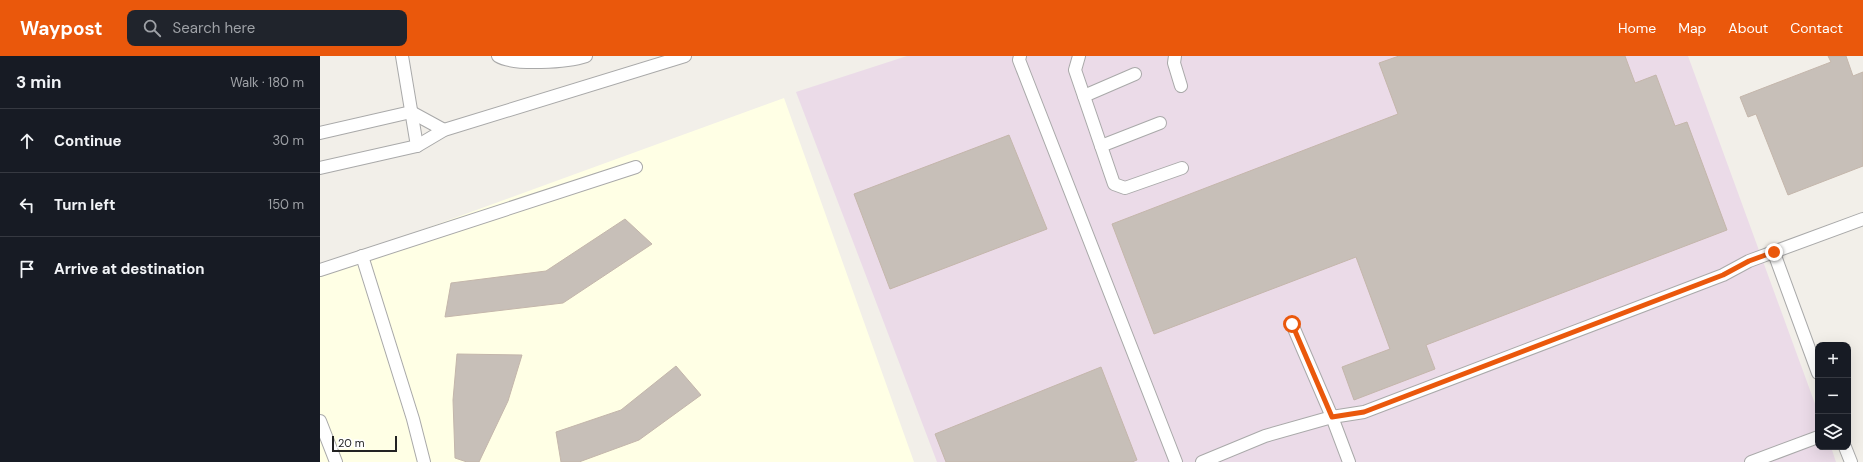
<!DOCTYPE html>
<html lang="en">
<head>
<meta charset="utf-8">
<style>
	:root { --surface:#171b24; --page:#20242c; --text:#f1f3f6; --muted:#9ea1a6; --line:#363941; --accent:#ea580c }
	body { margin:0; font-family:"DM Sans",sans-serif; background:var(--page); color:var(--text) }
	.controls { position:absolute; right:12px; bottom:12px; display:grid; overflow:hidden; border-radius:8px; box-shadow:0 4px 16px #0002 }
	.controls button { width:36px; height:36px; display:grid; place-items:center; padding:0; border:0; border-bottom:1px solid var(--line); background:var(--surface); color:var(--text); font:20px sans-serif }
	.scale { position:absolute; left:12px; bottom:10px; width:65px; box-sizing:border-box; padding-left:4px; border:2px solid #222; border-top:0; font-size:11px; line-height:14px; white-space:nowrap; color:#222; -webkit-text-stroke:3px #fff; paint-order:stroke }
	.stop { position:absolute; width:12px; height:12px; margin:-9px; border:3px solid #ea580c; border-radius:50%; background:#fff }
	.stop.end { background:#ea580c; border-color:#fff; box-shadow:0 1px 4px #0008 }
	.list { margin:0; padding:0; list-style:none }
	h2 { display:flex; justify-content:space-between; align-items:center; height:52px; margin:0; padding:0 16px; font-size:17px }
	h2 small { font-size:13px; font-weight:400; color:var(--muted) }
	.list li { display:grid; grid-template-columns:26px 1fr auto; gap:12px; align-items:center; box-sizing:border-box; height:64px; padding:0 16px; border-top:1px solid var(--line) }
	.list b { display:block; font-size:15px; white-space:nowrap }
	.list em { font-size:13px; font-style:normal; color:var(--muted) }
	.icon { flex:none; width:22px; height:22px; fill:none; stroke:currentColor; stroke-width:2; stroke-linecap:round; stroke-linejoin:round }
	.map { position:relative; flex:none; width:1543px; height:406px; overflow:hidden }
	header { display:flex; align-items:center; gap:24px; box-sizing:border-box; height:56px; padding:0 20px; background:var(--accent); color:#fff }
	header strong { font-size:19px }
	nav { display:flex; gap:22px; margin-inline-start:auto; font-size:14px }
	.search { width:280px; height:36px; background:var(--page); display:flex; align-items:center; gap:10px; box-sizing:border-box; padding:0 14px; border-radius:8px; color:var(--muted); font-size:15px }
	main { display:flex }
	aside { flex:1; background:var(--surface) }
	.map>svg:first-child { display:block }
</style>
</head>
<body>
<header>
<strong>Waypost</strong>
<div class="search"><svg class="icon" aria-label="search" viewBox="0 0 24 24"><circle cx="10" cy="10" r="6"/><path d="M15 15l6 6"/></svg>Search here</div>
<nav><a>Home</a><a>Map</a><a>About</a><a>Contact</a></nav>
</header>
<main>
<aside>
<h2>3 min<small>Walk · 180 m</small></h2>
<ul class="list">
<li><svg class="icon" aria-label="ahead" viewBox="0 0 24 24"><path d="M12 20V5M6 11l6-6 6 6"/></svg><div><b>Continue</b></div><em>30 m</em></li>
<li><svg class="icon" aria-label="left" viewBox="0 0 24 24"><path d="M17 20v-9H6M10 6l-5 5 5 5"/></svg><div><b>Turn left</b></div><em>150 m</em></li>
<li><svg class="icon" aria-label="arrive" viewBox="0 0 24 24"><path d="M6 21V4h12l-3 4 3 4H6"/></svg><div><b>Arrive at destination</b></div></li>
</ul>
</aside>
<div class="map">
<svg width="1543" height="406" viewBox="0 0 1543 406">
	<rect width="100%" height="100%" fill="#f2efe9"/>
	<path fill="#ebdbe8" d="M 587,0 L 1368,0 L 1498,356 L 1498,391 L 1511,391 L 1516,406 L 617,406 L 476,36 Z"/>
	<path fill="#ffffe5" d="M 464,42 L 594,406 L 0,406 L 0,211 Z"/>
	<g fill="#c7bfb8" stroke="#c4b6ab">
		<path d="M 1079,0 L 1305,0 L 1315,27 L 1336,19 L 1355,70 L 1367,66 L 1407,174 L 1106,289 L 1115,313 L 1034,344 L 1022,311 L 1070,293 L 1036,201 L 834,278 L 792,168 L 1078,58 L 1059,7 Z"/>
		<path d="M 1508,0 L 1526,0 L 1533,20 L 1543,16 L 1543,110 L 1468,139 L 1436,58 L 1428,61 L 1420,41 L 1511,6 Z"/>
		<path d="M 689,79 L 727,173 L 570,233 L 534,138 Z"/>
		<path d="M 305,163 L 332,188 L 243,247 L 125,261 L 131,227 L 226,215 Z"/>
		<path d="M 137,298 L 202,299 L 188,345 L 159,406 L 147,406 L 135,402 L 133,344 Z"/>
		<path d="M 356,310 L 381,339 L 319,384 L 259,406 L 241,406 L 236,376 L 301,354 Z"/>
		<path d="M 781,311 L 817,404 L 812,406 L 626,406 L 615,378 Z"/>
	</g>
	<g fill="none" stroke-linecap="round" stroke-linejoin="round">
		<g stroke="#a9a9a9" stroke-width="14">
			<g id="lane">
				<path d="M 82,0 L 97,90"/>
				<path d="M 178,0 C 194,10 248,6 266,0"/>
				<path d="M 700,0 L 699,4 L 856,406"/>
				<path d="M 759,0 L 755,14 L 794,128 L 805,132 L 862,112"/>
				<path d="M 855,0 L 854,7 L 861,30"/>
				<path d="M 764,40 L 815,18"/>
				<path d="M 0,77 L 91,56 L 124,74"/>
				<path d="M 781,90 L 840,67"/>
				<path d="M 0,112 L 97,90 L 124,74 L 365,0"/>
				<path d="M 1454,197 L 1498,317"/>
				<path d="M 42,200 L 93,363 L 104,406"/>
				<path d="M 0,214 L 316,111"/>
				<path d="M 972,268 L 1012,361 L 1044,356 L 1403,219 L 1429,205 L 1543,163"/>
				<path d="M 0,365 L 16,406"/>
				<path d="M 1525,391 L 1531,406"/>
				<path d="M 882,406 L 945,380 L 1012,361 L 1029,406"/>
				<path d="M 1431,406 L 1498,381"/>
			</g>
		</g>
		<use href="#lane" stroke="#fff" stroke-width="12"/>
	</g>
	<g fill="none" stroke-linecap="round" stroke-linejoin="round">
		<path stroke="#ea580c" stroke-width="5" d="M 972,268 L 1012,361 L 1044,356 L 1403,219 L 1429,205 L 1454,196"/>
	</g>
</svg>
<div class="controls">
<button>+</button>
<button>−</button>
<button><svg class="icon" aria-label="layers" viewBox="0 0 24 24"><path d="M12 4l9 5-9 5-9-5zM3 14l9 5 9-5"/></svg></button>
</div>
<div class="scale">20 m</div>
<div class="stop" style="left:972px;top:268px"></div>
<div class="stop end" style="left:1454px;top:196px"></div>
</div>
</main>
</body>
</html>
